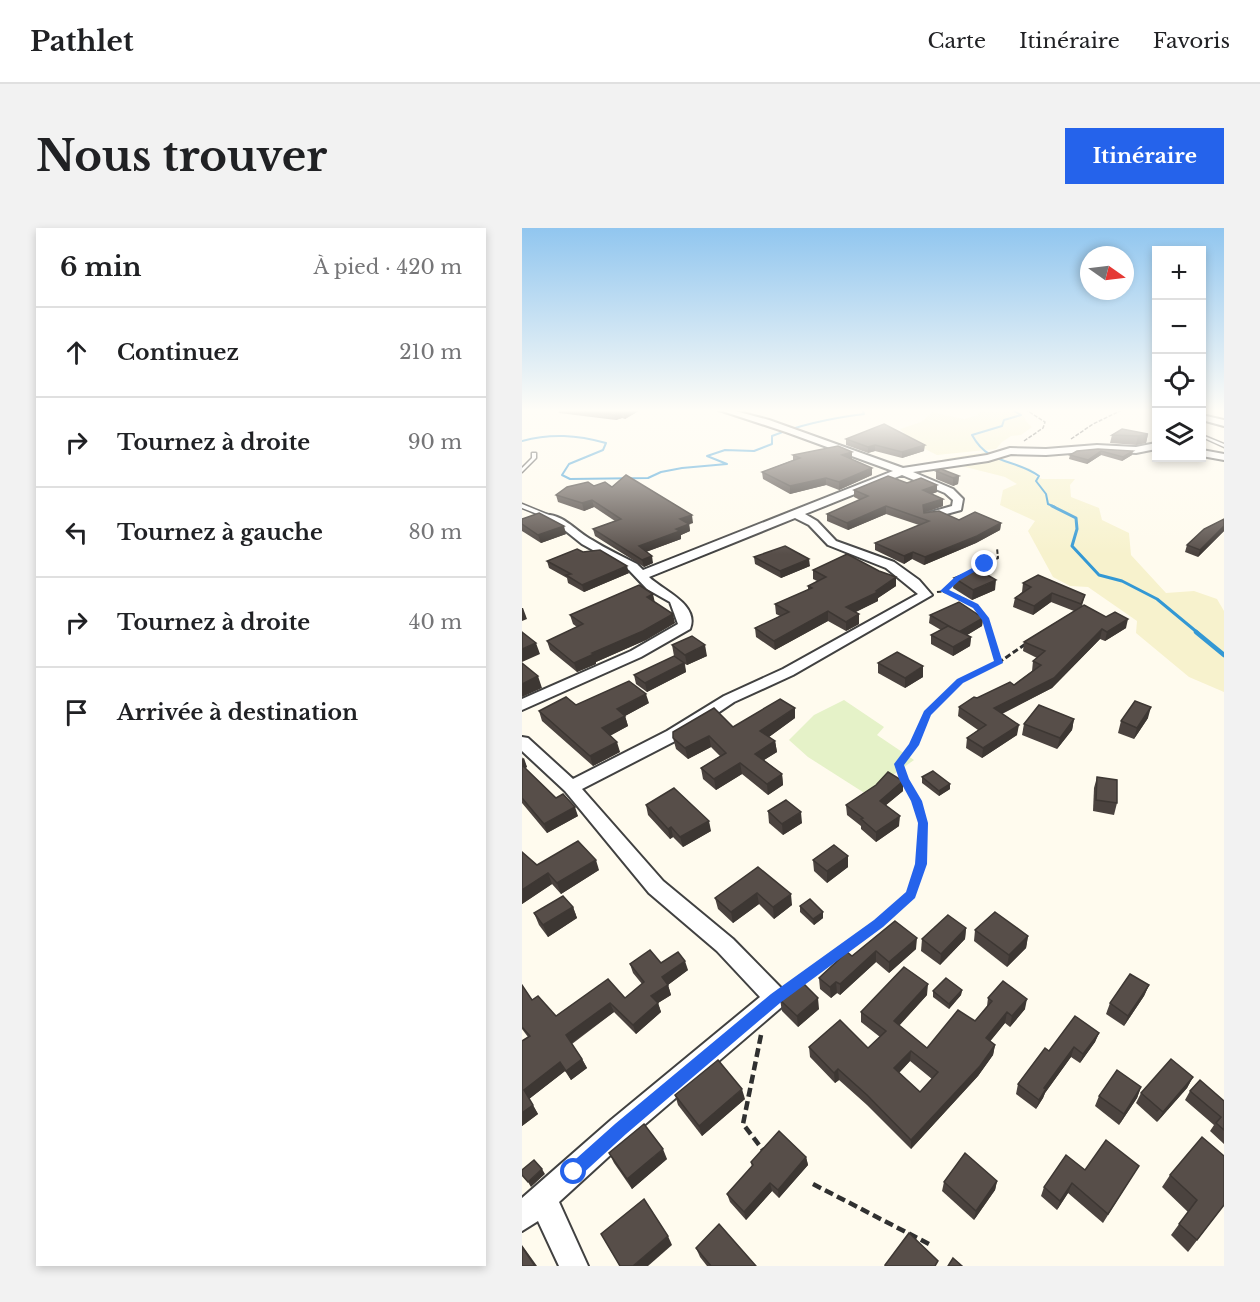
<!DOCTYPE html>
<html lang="fr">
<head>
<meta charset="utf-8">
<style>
	:root { --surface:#fff; --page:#f2f2f2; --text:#202124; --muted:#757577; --line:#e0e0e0; --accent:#2563eb }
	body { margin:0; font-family:"Libre Baskerville",serif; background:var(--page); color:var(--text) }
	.controls { position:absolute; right:18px; top:18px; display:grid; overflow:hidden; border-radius:0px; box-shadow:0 3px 9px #0003 }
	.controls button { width:54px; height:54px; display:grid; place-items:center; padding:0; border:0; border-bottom:2px solid var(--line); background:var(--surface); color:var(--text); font:30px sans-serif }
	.compass { position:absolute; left:558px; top:18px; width:54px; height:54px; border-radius:50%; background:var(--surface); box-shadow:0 3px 9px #0003; rotate:104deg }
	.stop { position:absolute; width:18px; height:18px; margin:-14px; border:4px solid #2563eb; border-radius:50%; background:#fff }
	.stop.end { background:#2563eb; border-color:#fff; box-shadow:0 2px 6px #0008 }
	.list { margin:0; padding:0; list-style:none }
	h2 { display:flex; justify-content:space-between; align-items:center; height:78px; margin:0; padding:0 24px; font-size:26px }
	h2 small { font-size:20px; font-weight:400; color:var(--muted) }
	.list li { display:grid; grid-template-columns:39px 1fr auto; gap:18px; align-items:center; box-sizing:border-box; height:90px; padding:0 24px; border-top:2px solid var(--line) }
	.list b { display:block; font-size:22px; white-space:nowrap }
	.list em { font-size:20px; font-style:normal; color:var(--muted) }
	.icon { flex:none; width:33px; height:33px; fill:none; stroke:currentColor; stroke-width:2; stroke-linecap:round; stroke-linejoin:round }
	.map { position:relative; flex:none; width:702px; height:1038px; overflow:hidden; border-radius:0px }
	header { display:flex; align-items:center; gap:36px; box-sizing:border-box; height:84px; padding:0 30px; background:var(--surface); border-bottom:2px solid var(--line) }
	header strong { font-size:28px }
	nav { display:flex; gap:33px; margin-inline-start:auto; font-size:21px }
	.intro { display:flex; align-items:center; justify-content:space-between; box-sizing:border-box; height:144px; padding:0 36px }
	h1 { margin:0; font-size:42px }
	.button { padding:15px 27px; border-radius:0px; background:var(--accent); color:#fff; font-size:21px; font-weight:700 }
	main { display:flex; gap:36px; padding:0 36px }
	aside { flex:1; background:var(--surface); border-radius:0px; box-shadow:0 3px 9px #0003 }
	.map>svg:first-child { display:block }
</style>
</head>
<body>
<header>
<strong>Pathlet</strong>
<nav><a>Carte</a><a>Itinéraire</a><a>Favoris</a></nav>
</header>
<div class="intro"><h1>Nous trouver</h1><a class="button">Itinéraire</a></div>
<main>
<aside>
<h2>6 min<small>À pied · 420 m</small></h2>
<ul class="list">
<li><svg class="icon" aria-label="ahead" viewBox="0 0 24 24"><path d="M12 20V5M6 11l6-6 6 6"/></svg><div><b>Continuez</b></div><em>210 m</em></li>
<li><svg class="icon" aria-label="right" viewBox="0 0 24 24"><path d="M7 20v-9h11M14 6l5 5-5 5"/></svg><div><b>Tournez à droite</b></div><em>90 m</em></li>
<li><svg class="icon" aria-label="left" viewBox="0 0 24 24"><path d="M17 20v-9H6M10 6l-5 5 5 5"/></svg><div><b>Tournez à gauche</b></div><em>80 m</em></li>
<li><svg class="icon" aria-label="right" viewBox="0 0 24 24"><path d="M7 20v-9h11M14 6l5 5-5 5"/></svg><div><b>Tournez à droite</b></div><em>40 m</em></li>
<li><svg class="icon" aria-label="arrive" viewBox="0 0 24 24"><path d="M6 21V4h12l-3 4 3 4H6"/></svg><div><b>Arrivée à destination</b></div></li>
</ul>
</aside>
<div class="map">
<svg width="702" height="1038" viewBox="0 0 702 1038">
	<rect width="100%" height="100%" fill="#fffbee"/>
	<g fill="#f7f2cd">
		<path d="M 456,181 L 499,181 L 504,193 L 510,199 L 499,207 L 489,208 L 480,214 L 474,221 L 415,227 L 391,215 L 378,201 L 399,194 L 410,184 L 442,191 L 456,187 Z"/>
		<path d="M 465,224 L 467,228 L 509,241 L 512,247 L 520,251 L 553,251 L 548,257 L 549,269 L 577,280 L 580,292 L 607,305 L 609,327 L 644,365 L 672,363 L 695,371 L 702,383 L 702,464 L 667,449 L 614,405 L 615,393 L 566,359 L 548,358 L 531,349 L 506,303 L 513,293 L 478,277 L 481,262 L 495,256 L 483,249 L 428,235 L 422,231 Z"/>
	</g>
	<path fill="#e5f2c8" d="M 322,472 L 362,499 L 355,507 L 392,532 L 344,566 L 286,529 L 267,512 L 292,487 Z"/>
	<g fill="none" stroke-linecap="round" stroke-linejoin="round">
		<g stroke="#3398d4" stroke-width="2">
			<path d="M 489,181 L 499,187 L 482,192 L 480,198 L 450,207 C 467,238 492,230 517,248 L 514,253 L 524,266 L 526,276 L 533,279"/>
			<path d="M 0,213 C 29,205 55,207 84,215 L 81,222 L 47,236 L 40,247 L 48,251 L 126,250 L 139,244 L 160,240 L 205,236 L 185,228 L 203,222 L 232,223 L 250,216 L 250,208 C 280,196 310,190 342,186 L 340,181"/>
		</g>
		<path stroke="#3398d4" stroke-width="3" d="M 530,278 L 554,290 L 555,301 L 550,318 L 577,347 L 600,353 L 635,371 L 676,405"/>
		<path stroke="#3398d4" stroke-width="4.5" d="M 674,404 L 702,427"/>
		<g stroke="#414141" stroke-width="3">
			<g id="lane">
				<path d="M 680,207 L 702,216 L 702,219 L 680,209 Z"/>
				<path d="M 10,225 L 14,225 L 14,230 L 0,244 L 0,240 L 10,230 Z"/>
				<path d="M 0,276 L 27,287 L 28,288 L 23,289 L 0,280 Z"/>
			</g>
		</g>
		<g stroke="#414141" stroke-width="4">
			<g id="street">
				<path d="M 194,181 L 206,181 L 247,192 L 381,240 L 465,227 L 488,220 L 524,221 L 575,217 L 614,219 L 634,215 L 634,221 L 614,225 L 575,223 L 524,227 L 489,226 L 466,233 L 391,244 L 431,261 L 441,271 L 439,282 L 406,291 L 402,290 L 402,286 L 430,278 L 431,272 L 423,265 L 380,247 L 283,286 L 295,293 L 314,313 L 372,334 L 397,352 L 410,367 L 271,447 L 212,474 L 157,511 L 60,561 L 141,653 L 211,711 L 262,763 L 265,770 L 262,777 L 107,910 L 37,974 L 66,1038 L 37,1038 L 16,993 L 0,1003 L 0,970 L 89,892 L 238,769 L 195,723 L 127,665 L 43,563 L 0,523 L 0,509 L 6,510 L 51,551 L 145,503 L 202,468 L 261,441 L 396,366 L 364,340 L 306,317 L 287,297 L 273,290 L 127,349 C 140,362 178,376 168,401 L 119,429 L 0,482 L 0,471 L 109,423 L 156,396 L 148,374 L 125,361 L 107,342 L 60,316 L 40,300 L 21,291 L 21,287 C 39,284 55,304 70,312 C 84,321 100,328 115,336 L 121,342 L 371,243 L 264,204 Z"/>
				<path d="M 680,187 L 702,192 L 702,198 L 680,192 Z"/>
				<path d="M 680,222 L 702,226 L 702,232 L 680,228 Z"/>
			</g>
		</g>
		<g stroke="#303030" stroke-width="1.5" stroke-dasharray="4 1.5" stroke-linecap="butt">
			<path d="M 549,211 L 571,196 L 602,181"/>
			<path d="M 502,213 L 521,200 L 523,194 L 503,181"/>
		</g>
		<g stroke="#303030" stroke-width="2" stroke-dasharray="4.5 2" stroke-linecap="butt">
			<path d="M 445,346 L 476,330 L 475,320"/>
			<path d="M 422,363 L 434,352"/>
			<path d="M 415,364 C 426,362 447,372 455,379 C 462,386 465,396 468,405"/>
		</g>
		<g stroke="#303030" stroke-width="3" stroke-dasharray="6 3" stroke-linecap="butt">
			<path d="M 476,435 L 505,415"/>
			<path d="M 391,566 L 377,536 L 392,517 L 405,485 L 438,453 L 476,435 L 467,404"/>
		</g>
		<path stroke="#303030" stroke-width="4" stroke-dasharray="8 4" stroke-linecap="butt" d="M 267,761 L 356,695 L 389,666 L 399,636 L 401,595 L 390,565"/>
		<g stroke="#303030" stroke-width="4.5" stroke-dasharray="9 4.5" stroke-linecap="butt">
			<path d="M 239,807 L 221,896 L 241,922"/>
			<path d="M 291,956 L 407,1016"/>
		</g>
		<use href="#lane" fill="#fff" fill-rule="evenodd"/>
		<use href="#street" fill="#fff" fill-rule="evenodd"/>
	</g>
	<g fill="#4b433f" fill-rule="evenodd">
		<path d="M 36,181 L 120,181 L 103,191 L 100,190 L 94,192 L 37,185 Z"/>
		<path d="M 626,206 L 624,215 L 614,217 L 588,215 L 590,207 Z"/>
		<path d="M 324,211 L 402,223 L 380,230 L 353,223 L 346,225 L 324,217 Z"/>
		<path d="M 576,221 L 610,227 L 600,233 L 579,227 L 565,236 L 547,231 L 548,227 Z"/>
		<path d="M 271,227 L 330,231 L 329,231 L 350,247 L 317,262 L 304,257 L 268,266 L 241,251 L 240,244 L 271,232 Z"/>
		<path d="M 414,243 L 437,248 L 436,256 L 431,258 L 414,251 Z"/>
		<path d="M 385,255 L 415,257 L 415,264 L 410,266 L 421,271 L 421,278 L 402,285 L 437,292 L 479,295 L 478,302 L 454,315 L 402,337 L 390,331 L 382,336 L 353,322 L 353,315 L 397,297 L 364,286 L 326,302 L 305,293 L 305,286 L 338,272 L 332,269 L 332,262 Z"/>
		<path d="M 72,258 L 90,259 L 171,295 L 167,296 L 168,303 L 159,307 L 159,311 L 124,324 L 131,335 L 122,339 L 73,308 L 71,301 L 93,293 L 72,279 L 62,283 L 36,274 L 34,267 Z"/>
		<path d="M 0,291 L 44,306 L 19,315 L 0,303 Z"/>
		<path d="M 702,291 L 702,303 L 676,329 L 663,324 L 665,317 Z"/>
		<path d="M 232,329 L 288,338 L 259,350 L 233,336 Z"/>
		<path d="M 25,333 L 107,345 L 62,364 L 46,355 L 45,350 L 27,340 Z"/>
		<path d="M 291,342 L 374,358 L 356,370 L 356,373 L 333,384 L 337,386 L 337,396 L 324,403 L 306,393 L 253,422 L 234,409 L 233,400 L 258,388 L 254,386 L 253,376 L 286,362 L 286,358 L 295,353 L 291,351 Z"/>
		<path d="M 432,350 L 473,362 L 450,372 L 431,360 Z"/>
		<path d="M 501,355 L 563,367 L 560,378 L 604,400 L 583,413 L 578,411 L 530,460 L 480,486 L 495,507 L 460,530 L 444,520 L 445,510 L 456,502 L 436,488 L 437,479 L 455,470 L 492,457 L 510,443 L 511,433 L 515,430 L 501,423 L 502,414 L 552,383 L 529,374 L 511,387 L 491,379 L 493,370 L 500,364 Z"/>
		<path d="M 133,374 L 153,395 L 124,412 L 74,434 L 74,436 L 55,444 L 28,422 L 25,413 L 55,399 L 51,396 L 48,387 Z"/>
		<path d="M 408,387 L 461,390 L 460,398 L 445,407 L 449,409 L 448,418 L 431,428 L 409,416 L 409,407 L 419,402 L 407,395 Z"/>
		<path d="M 150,417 L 185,428 L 165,437 L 163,436 L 164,444 L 125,464 L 114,456 L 112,447 L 160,434 L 152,428 Z"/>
		<path d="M 356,435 L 401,449 L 383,460 L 356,445 Z"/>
		<path d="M 127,475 L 103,488 L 106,498 L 88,508 L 98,524 L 71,538 L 20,493 L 17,483 L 54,477 Z"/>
		<path d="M 273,490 L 247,509 L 253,513 L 255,524 L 242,532 L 260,546 L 261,557 L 246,567 L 220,546 L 194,562 L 181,551 L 179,540 L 198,528 L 189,519 L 166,531 L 154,521 L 151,510 L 211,499 Z"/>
		<path d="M 626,490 L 612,511 L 596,505 L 599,493 Z"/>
		<path d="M 552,491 L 550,502 L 535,521 L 500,507 L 502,496 Z"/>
		<path d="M 0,529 L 5,539 L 3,540 L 34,570 L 56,588 L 25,605 L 0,575 Z"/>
		<path d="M 400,549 L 428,556 L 428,561 L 417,568 L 400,555 Z"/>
		<path d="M 575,549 L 595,575 L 592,587 L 571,583 L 572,560 Z"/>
		<path d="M 381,553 L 381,563 L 364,577 L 377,598 L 354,614 L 339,601 L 339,598 L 325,587 L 324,577 Z"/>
		<path d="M 124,577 L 189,603 L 161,619 L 151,609 L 148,611 L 126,587 Z"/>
		<path d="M 246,583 L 280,595 L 261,607 L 247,595 Z"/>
		<path d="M 0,624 L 15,637 L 77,642 L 39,666 L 30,656 L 0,676 Z"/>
		<path d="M 326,628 L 326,639 L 305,655 L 292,643 L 291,632 Z"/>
		<path d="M 236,639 L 270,677 L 252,691 L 237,676 L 211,695 L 196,681 L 193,670 Z"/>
		<path d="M 278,678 L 301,690 L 292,697 L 278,684 Z"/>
		<path d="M 51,679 L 55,690 L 26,709 L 17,697 L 12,685 Z"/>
		<path d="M 373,693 L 394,721 L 367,745 L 354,734 L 318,767 L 315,765 L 309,770 L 298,761 L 297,750 L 330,728 Z"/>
		<path d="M 444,700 L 443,711 L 418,737 L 399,723 L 400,711 Z"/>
		<path d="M 453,702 L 506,708 L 504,720 L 485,739 L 452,713 Z"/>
		<path d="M 139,735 L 166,742 L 146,757 L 149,767 L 136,775 L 139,784 L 114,806 L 92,784 L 50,816 L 60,831 L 65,840 L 49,852 L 43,843 L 7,871 L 16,886 L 0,898 L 0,813 L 6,809 L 0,801 L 0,757 L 10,772 L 34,788 L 103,770 L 120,756 L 111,745 L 108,736 Z"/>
		<path d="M 627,757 L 622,768 L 602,798 L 584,786 L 588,775 Z"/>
		<path d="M 440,762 L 439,767 L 427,781 L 411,769 L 411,763 Z"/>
		<path d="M 405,767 L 377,798 L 405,820 L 453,793 L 465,778 L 466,770 L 503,781 L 488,799 L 483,795 L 468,813 L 473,817 L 471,827 L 456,848 L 389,921 L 345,877 L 317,852 L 313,855 L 288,829 L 287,819 L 346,820 L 358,809 L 339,794 L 339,784 ZM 388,833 L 410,851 L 398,864 L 377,845 Z"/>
		<path d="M 258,772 L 297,781 L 276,799 L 260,783 Z"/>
		<path d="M 577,805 L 573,814 L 558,835 L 549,829 L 523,865 L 521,870 L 514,881 L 494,866 L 496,856 L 527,823 Z"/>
		<path d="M 671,849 L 665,860 L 635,894 L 614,875 L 619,865 Z"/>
		<path d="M 619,859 L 615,870 L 597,897 L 573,878 L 577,868 Z"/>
		<path d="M 668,863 L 702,873 L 702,916 L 688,903 L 692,897 L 663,872 Z"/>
		<path d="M 153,867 L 223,871 L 180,908 L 156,877 Z"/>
		<path d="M 87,925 L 145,931 L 110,961 L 92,935 Z"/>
		<path d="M 284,929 L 286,937 L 257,970 L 250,963 L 224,992 L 208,974 L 205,966 L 230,939 L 229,934 Z"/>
		<path d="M 563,942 L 611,947 L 581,995 L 546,965 L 535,982 L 519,968 L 522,959 Z"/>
		<path d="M 648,947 L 702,977 L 666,1024 L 649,1007 L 666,984 L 640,959 Z"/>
		<path d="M 475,953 L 473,962 L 452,992 L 420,963 L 422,954 Z"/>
		<path d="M 174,1020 L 234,1038 L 185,1038 L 178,1029 Z"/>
	</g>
	<g fill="#3d3733">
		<path d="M 111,181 L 120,181 L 103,191 L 102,186 Z"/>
		<path d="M 99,185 L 100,190 L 94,192 L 93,187 Z"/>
		<path d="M 626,206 L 624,215 L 614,217 L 616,208 Z"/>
		<path d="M 353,217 L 353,223 L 346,225 L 346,219 Z"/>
		<path d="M 403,217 L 402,223 L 380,230 L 380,224 Z"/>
		<path d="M 579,223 L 579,227 L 565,236 L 566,232 Z"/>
		<path d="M 611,223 L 610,227 L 600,233 L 601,229 Z"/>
		<path d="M 330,224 L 330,231 L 320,234 L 320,227 Z"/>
		<path d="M 350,240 L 350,247 L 317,262 L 317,254 Z"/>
		<path d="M 437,248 L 436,256 L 431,258 L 431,250 Z"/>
		<path d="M 304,250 L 304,257 L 268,266 L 268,258 Z"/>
		<path d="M 415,257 L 415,264 L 400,269 L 401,262 Z"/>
		<path d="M 421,271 L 421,278 L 400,285 L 401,277 Z"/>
		<path d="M 70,272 L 72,279 L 62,283 L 60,275 Z"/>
		<path d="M 364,278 L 364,286 L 326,302 L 325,295 Z"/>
		<path d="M 170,287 L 171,295 L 167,296 L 168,303 L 159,307 L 159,311 L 118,326 L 117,318 L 154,301 L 158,291 Z"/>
		<path d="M 479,295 L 478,302 L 454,315 L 402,337 L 403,329 Z"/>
		<path d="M 42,298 L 44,306 L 19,315 L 16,307 Z"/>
		<path d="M 702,298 L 702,303 L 676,329 L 678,322 Z"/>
		<path d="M 391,324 L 390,331 L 382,336 L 382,328 Z"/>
		<path d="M 130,328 L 131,335 L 122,339 L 120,332 Z"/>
		<path d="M 287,331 L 288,338 L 259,350 L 258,343 Z"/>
		<path d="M 105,338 L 107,345 L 62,364 L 60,357 Z"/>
		<path d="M 374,349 L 374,358 L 356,370 L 356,373 L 324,389 L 324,379 L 354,363 Z"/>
		<path d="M 474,352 L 473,362 L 450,372 L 451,362 Z"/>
		<path d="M 530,365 L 529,374 L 511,387 L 512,378 Z"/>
		<path d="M 131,366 L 133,375 L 125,369 Z"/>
		<path d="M 0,380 L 1,380 L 5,391 L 0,393 Z"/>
		<path d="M 306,383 L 306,393 L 253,422 L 252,413 Z"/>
		<path d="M 151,386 L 153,395 L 124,412 L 74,434 L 74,436 L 55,444 L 52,435 L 70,425 Z"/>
		<path d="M 337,386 L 337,396 L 324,403 L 324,394 Z"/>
		<path d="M 461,390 L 460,398 L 437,412 L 437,404 Z"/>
		<path d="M 606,391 L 604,400 L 583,413 L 585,404 Z"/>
		<path d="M 580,401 L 578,411 L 530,460 L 471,490 L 472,480 Z"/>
		<path d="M 449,409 L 448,418 L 431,428 L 431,419 Z"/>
		<path d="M 14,415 L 18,426 L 0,434 L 0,421 Z"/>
		<path d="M 183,417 L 185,428 L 165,437 L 163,427 Z"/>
		<path d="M 162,435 L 164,444 L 125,464 L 123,455 Z"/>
		<path d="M 401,438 L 401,449 L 383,460 L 383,450 Z"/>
		<path d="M 16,448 L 20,460 L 0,469 L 0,456 Z"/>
		<path d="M 124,466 L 127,475 L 103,488 L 106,498 L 83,510 L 80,500 L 95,481 Z"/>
		<path d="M 629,479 L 626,490 L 612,511 L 615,500 Z"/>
		<path d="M 273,480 L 273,490 L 240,514 L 238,503 Z"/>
		<path d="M 552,491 L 550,502 L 535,521 L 538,510 Z"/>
		<path d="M 497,497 L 495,507 L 460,530 L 461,520 Z"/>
		<path d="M 187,508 L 189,519 L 166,531 L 163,520 Z"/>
		<path d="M 253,513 L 255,524 L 234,537 L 233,526 Z"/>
		<path d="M 95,514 L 98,524 L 71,538 L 68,528 Z"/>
		<path d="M 2,530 L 5,539 L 0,542 L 0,531 Z"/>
		<path d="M 218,535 L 220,546 L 194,562 L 192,551 Z"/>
		<path d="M 260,546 L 261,557 L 246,567 L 245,556 Z"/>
		<path d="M 381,553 L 381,563 L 358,582 L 358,573 Z"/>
		<path d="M 428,556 L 428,561 L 417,568 L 417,563 Z"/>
		<path d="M 53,579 L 56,588 L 25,605 L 22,596 Z"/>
		<path d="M 279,584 L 280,595 L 261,607 L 260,596 Z"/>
		<path d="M 378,588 L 377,598 L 354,614 L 354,604 Z"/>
		<path d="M 187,593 L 189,603 L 161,619 L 158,609 Z"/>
		<path d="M 149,599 L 151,609 L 148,611 L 146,601 Z"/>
		<path d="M 326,628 L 326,639 L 305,655 L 305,643 Z"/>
		<path d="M 74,632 L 77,642 L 39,666 L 35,655 Z"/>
		<path d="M 26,645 L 30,656 L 0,676 L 0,662 Z"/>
		<path d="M 235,665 L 237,676 L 211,695 L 209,684 Z"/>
		<path d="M 269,666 L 270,677 L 252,691 L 251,679 Z"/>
		<path d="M 51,679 L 55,690 L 26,709 L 21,697 Z"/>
		<path d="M 301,684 L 301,690 L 292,697 L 291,691 Z"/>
		<path d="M 444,700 L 443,711 L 418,737 L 419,726 Z"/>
		<path d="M 506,708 L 504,720 L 485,739 L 487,727 Z"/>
		<path d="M 395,710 L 394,721 L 367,745 L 367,734 Z"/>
		<path d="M 354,723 L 354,734 L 318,767 L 318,756 Z"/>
		<path d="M 163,733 L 166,742 L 143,759 L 140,749 Z"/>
		<path d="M 314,754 L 315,765 L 309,770 L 308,759 Z"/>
		<path d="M 406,756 L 405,767 L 371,804 L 372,793 Z"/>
		<path d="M 146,757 L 149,767 L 136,775 L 139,784 L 114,806 L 111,797 L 129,768 Z"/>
		<path d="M 627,757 L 622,768 L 602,798 L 606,788 Z"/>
		<path d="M 440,762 L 439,767 L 427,781 L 427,776 Z"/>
		<path d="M 296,770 L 297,781 L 276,799 L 275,788 Z"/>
		<path d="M 505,771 L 503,781 L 488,799 L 490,788 Z"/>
		<path d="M 88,775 L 92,784 L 48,816 L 44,807 Z"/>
		<path d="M 485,784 L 483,795 L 462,821 L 464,810 Z"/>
		<path d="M 577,805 L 573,814 L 558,835 L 561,826 Z"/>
		<path d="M 473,817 L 471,827 L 456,848 L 389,921 L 389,912 Z"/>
		<path d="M 552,819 L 549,829 L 523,865 L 521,870 L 514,881 L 517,872 L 522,860 Z"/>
		<path d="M 389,823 L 388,833 L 372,850 L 372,840 Z"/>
		<path d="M 60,831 L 65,840 L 49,852 L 44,843 Z"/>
		<path d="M 38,834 L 43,843 L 7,871 L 2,862 Z"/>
		<path d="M 316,841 L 317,852 L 313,855 L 312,845 Z"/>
		<path d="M 671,849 L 665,860 L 635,894 L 641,884 Z"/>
		<path d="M 619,859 L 615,870 L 597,897 L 602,886 Z"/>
		<path d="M 220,861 L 223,871 L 180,908 L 177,898 Z"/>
		<path d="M 11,877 L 16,886 L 0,898 L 0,885 Z"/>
		<path d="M 141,921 L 145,931 L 110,961 L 105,951 Z"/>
		<path d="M 284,929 L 286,937 L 257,970 L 256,962 Z"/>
		<path d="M 20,941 L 23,946 L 9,959 L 6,954 Z"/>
		<path d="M 475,953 L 473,962 L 452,992 L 454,983 Z"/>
		<path d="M 248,955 L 250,963 L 224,992 L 222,984 Z"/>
		<path d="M 550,955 L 546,965 L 535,982 L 538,973 Z"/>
		<path d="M 146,1008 L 150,1017 L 126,1038 L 111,1038 Z"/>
		<path d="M 0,1017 L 15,1038 L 13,1038 L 0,1019 Z"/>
	</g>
	<g fill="#574e49" stroke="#3d3733" stroke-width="1.5" fill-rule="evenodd">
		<path d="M 41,181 L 111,181 L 102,186 L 99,185 L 93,187 Z"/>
		<path d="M 362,196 L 403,217 L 380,224 L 353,217 L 346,219 L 324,211 Z"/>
		<path d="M 600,201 L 626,206 L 616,208 L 590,207 Z"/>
		<path d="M 316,218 L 330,224 L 320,227 L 350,240 L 317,254 L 304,250 L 268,258 L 240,244 L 278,230 L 271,227 Z"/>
		<path d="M 576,221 L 611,223 L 601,229 L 579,223 L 566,232 L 548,227 L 555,223 Z"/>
		<path d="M 419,241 L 437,248 L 431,250 L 414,243 Z"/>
		<path d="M 104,247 L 170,287 L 158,291 L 167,296 L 154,301 L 158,303 L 117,318 L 130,328 L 120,332 L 71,301 L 99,291 L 70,272 L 60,275 L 34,267 L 45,259 L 66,254 L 72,258 L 83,254 L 90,259 Z"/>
		<path d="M 366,248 L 385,255 L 399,250 L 415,257 L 401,262 L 421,271 L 401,277 L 402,285 L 417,283 L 437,292 L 453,284 L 479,295 L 455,308 L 403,329 L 391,324 L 382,328 L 353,315 L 407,293 L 364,278 L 325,295 L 305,286 L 346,268 L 332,262 Z"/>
		<path d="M 17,285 L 42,298 L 16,307 L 0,296 L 0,291 Z"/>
		<path d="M 702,291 L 702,298 L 678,322 L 665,317 L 682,301 Z"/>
		<path d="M 263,318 L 287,331 L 258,343 L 232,329 Z"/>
		<path d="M 55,321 L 61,324 L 78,322 L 105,338 L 60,357 L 44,347 L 49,346 L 25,333 Z"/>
		<path d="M 325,326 L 357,343 L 374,349 L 354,363 L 356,364 L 324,379 L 337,386 L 324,394 L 306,383 L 252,413 L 233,400 L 267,384 L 253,376 L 290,360 L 286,358 L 304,349 L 291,342 Z"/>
		<path d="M 455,341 L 474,352 L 451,362 L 432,350 Z"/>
		<path d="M 516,347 L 563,367 L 559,376 L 530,365 L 512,378 L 493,370 L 509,359 L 501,355 Z"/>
		<path d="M 117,357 L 131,366 L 125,369 L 151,386 L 121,403 L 70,425 L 72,426 L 52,435 L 25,413 L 61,396 L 48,387 Z"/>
		<path d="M 437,374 L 461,390 L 437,404 L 408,387 Z"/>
		<path d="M 562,377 L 584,389 L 593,384 L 606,391 L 585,404 L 580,401 L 532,450 L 472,480 L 497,497 L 461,520 L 445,510 L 464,497 L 437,479 L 452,469 L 455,470 L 488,454 L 492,457 L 519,437 L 511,433 L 523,423 L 502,414 Z"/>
		<path d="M 426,398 L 449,409 L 431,419 L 409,407 Z"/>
		<path d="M 0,404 L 14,415 L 0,421 Z"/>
		<path d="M 170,408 L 183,417 L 163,427 L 150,417 Z"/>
		<path d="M 375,424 L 401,438 L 383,450 L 356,435 Z"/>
		<path d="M 152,428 L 162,435 L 123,455 L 112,447 Z"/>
		<path d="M 0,435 L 16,448 L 0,456 Z"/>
		<path d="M 107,453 L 124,466 L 95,481 L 103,488 L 80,500 L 95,514 L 68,528 L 17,483 L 44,469 L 54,477 Z"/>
		<path d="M 258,471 L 273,480 L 238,503 L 253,513 L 233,526 L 260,546 L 245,556 L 218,535 L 192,551 L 179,540 L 204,525 L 187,508 L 163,520 L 151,510 L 151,504 L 192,480 L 211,499 Z"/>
		<path d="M 613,473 L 629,479 L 615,500 L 599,493 Z"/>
		<path d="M 517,477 L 552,491 L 538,510 L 502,496 Z"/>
		<path d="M 0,537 L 34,570 L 41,566 L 53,579 L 22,596 L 0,570 Z"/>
		<path d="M 411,543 L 428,556 L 417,563 L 400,549 Z"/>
		<path d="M 366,544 L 381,553 L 358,573 L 378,588 L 354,604 L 339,591 L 341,590 L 324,577 L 354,557 Z"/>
		<path d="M 575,549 L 595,552 L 595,575 L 574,572 Z"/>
		<path d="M 152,560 L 187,593 L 158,609 L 149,599 L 146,601 L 124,577 Z"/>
		<path d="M 264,572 L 279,584 L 260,596 L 246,583 Z"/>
		<path d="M 56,613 L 74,632 L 35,655 L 26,645 L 0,662 L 0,624 L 15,637 Z"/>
		<path d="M 312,617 L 326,628 L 305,643 L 291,632 Z"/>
		<path d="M 236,639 L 269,666 L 251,679 L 235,665 L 209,684 L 193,670 Z"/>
		<path d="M 41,668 L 51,679 L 21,697 L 12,685 Z"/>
		<path d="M 288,671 L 301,684 L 291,691 L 278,678 Z"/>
		<path d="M 473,684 L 506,708 L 487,727 L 453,702 Z"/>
		<path d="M 426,687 L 444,700 L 419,726 L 400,711 Z"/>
		<path d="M 373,693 L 395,710 L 367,734 L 354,723 L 318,756 L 314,754 L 308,759 L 297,750 L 325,724 L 330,728 Z"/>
		<path d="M 128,722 L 139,735 L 156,724 L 163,733 L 140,749 L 146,757 L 129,768 L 136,775 L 111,797 L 88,775 L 44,807 L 60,831 L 44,843 L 38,834 L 2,862 L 11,877 L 0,885 L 0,813 L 8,808 L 0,799 L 0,757 L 10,772 L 16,768 L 34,788 L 86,751 L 103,770 L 122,754 L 108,736 Z"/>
		<path d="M 382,739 L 406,756 L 372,793 L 405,820 L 436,782 L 453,793 L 470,773 L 466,770 L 481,753 L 505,771 L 490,788 L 485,784 L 464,810 L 473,817 L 458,838 L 389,912 L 345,867 L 316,841 L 312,845 L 287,819 L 318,792 L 346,820 L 364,803 L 339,784 ZM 389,823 L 416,844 L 398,864 L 372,840 Z"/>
		<path d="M 608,746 L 627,757 L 606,788 L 588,775 Z"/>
		<path d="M 424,750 L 440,762 L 427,776 L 411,763 Z"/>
		<path d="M 280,754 L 296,770 L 275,788 L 258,772 Z"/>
		<path d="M 553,788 L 577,805 L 561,826 L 552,819 L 522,860 L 524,861 L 517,872 L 496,856 L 523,820 L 527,823 Z"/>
		<path d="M 649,831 L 671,849 L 641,884 L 619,865 Z"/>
		<path d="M 196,832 L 220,861 L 177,898 L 153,867 Z"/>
		<path d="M 595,842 L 619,859 L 602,886 L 577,868 Z"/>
		<path d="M 678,852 L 702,873 L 702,902 L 694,895 L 699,889 L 668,863 Z"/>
		<path d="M 122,896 L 141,921 L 105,951 L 87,925 Z"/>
		<path d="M 257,903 L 284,929 L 256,962 L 248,955 L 222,984 L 205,966 L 231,937 L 229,934 Z"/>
		<path d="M 680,909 L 702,928 L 702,977 L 675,1012 L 657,996 L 675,972 L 648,947 Z"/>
		<path d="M 584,912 L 617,938 L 586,986 L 550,955 L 538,973 L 522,959 L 544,927 L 563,942 Z"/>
		<path d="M 443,925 L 475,953 L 454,983 L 422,954 Z"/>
		<path d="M 12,932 L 20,941 L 6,954 L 0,947 L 0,942 Z"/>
		<path d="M 122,971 L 146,1008 L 111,1038 L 98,1038 L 79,1006 Z"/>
		<path d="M 197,996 L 234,1038 L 189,1038 L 174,1020 Z"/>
		<path d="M 387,1005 L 416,1033 L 413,1038 L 363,1038 L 363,1037 Z"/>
		<path d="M 0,1019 L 13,1038 L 0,1038 Z"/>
		<path d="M 431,1030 L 440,1038 L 426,1038 Z"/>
	</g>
	<linearGradient id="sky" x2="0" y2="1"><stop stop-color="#91c6ef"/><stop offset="0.56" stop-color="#fffdf7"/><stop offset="1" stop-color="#fffdf7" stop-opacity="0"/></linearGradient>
	<rect width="702" height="326" fill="url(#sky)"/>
	<path fill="#2563eb" d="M 460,335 L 466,336 L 438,352 L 427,362 L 456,376 L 467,390 L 481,435 L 441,455 L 409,487 L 397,517 L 382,537 L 387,551 L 400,573 L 406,595 L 405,636 L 393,670 L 361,699 L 258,775 L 104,906 L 57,949 L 52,951 L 46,949 L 44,944 L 46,938 L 93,896 L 249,766 L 352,692 L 384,664 L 393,636 L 396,595 L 389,573 L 377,551 L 372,536 L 387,516 L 402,483 L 435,451 L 472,433 L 460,392 L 451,380 L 418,363 L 433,349 Z"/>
</svg>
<div class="controls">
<button>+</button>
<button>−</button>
<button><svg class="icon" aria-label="locate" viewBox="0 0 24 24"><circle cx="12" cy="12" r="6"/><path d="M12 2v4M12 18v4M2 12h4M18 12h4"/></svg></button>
<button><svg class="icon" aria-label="layers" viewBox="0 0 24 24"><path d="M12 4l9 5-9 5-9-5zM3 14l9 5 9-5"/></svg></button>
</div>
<svg class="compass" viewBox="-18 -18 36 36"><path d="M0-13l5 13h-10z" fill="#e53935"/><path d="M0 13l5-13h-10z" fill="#757577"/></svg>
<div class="stop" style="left:52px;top:944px"></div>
<div class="stop end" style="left:463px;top:336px"></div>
</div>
</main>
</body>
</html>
